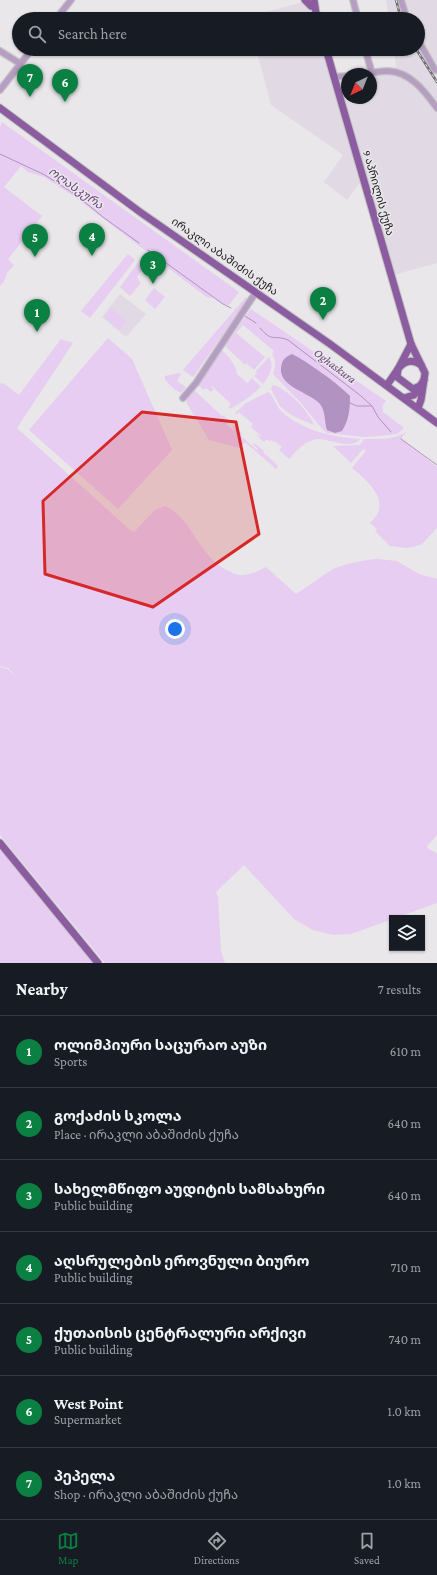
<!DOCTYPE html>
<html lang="en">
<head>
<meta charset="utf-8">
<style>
	:root { --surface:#171b24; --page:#20242c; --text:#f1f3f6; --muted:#9ea1a6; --line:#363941; --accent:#0b8043 }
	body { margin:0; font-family:"Crimson Pro","Noto Sans Georgian",serif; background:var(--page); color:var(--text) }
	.controls { position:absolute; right:12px; bottom:12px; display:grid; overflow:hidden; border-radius:0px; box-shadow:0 1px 3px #0004 }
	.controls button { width:36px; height:36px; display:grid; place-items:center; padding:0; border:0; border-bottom:1px solid var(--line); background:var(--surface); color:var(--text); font:20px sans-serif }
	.compass { position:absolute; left:341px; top:68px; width:36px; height:36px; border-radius:50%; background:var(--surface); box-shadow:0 1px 3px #0004; rotate:223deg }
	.you { position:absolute; left:175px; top:629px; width:14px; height:14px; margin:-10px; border:3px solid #fff; border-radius:50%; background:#1a73e8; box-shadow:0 0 0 6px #1a73e833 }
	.badge { display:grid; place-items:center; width:26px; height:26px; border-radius:50%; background:var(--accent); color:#fff; font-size:13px; font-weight:700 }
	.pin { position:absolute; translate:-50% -33px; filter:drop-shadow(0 1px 2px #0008) }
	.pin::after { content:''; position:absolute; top:21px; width:14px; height:12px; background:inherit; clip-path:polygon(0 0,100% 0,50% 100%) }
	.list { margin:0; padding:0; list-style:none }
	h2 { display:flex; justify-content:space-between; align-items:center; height:52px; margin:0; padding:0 16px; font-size:17px }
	h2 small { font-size:13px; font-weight:400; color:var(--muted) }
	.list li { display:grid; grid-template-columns:26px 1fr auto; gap:12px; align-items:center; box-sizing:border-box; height:72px; padding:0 16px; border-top:1px solid var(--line) }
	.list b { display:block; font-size:15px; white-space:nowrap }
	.list p { margin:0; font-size:13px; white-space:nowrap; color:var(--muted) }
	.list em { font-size:13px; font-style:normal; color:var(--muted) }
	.icon { flex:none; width:22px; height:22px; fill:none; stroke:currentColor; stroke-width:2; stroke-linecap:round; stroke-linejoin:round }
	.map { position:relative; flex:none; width:437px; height:963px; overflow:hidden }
	.search { position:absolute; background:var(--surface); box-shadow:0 1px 3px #0004; left:12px; right:12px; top:12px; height:44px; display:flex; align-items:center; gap:10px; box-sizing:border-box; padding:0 14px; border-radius:22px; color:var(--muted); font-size:15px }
	.sheet { height:556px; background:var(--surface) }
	nav { display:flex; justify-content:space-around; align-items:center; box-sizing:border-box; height:56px; border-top:1px solid var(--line); background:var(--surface); font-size:11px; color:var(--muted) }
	nav a { display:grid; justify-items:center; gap:2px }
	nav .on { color:var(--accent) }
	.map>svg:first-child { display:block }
</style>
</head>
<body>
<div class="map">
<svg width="437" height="963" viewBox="0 0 437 963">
	<rect width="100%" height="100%" fill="#e9e7ea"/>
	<g fill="#e1dae4">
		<path d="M 386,0 L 437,0 L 437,263 L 390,276 L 363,178 L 347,200 L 324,182 L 343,155 L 271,105 L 256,49 L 326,49 L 334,77 L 347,76 L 347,98 L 371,98 L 371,74 L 360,74 L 388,71 L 397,72 L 394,49 L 418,49 L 418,19 L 389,19 Z"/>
		<path d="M 306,1 L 311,6 L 317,19 L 249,19 L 248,17 Z"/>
		<path d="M 120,294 L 146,314 L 126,337 L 102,317 Z"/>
	</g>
	<g fill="#e6cdf1">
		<path d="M 2,122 L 239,292 L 229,305 L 223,304 L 212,297 L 210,298 L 205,296 L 75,197 L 44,177 L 28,172 L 21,166 L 4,187 L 42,216 L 8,259 L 14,265 L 7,273 L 4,281 L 0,286 L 0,127 Z"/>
		<path d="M 128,254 L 135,260 L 90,318 L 81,311 Z"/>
		<path d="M 140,260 L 146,265 L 137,277 L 141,283 L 130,296 L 120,287 Z"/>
		<path d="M 154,288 L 165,297 L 155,309 L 145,300 Z"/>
		<path d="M 246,297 L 248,299 L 193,377 L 183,370 Z"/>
		<path d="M 111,308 L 127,321 L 119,330 L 104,317 Z"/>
		<path d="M 251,309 L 386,401 L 382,406 L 383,412 L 404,428 L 397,434 L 380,436 L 364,437 L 327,433 L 323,430 L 301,403 L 273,374 C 275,366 277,361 272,354 L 274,351 L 243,325 L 236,333 L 265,357 L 254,370 L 246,363 L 245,365 L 225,346 Z"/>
		<path d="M 108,338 L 132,359 L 172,450 L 118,509 L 29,430 Z"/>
		<path d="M 61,339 L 73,343 L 17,428 L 129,529 L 134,532 L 155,510 L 165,506 C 193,518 199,560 231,572 C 235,574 239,576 243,575 C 251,575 258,571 266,567 L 296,594 L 333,569 L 347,564 L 367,560 L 377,559 L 397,561 L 419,574 L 437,579 L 437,835 L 428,845 L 427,848 L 437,853 L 437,903 L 351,934 L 333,935 L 313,930 L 294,919 L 244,865 L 216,892 L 218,897 L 221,951 L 225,963 L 105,963 L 0,835 L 0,667 L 7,669 L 17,677 L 8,668 L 0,666 L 0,384 L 3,383 L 19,395 Z"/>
		<path d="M 222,350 C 228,356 236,365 237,374 L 247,383 L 252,378 L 261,387 L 245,400 L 230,409 L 229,407 L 231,404 L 212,386 L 211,387 L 214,389 L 211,392 L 206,388 L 204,390 L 198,385 Z"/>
		<path d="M 269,357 C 275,366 269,376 263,384 L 254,376 L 257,373 L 256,371 Z"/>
		<path d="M 179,373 L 181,374 L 177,381 L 186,387 L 181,393 L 174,389 L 165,380 L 165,376 Z"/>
		<path d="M 273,385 C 287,388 309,412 314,425 L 295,417 L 287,412 L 280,406 L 271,389 Z"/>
		<path d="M 194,390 L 222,416 L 225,415 L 224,416 L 230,421 L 226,419 L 229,422 L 226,424 L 234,431 L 235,430 L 233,427 L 234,426 L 242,433 L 241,436 L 257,450 L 258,449 L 253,444 L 254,443 L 264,451 L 263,452 L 278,466 L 276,469 L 245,442 L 240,448 L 209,440 L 186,402 L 188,397 Z"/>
		<path d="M 268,392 C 274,396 276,407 282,412 C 304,431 332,437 360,439 C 350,451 329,438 317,439 C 305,441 297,450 289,459 L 279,450 L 282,447 L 275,441 L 274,442 L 271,440 L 269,441 L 267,439 L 264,442 L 254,433 L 260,437 L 261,436 L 251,427 L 253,424 L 239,412 L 237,414 L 235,413 L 246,403 Z"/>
		<path d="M 407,431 L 401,439 L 437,467 L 437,528 L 421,545 L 407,548 L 390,546 L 375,531 L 377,529 L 370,523 C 374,519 378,515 379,510 C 383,493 363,477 352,468 L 366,451 L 363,449 L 351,463 L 333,446 L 360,445 L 364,439 C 378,439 396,440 407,431 Z"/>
		<path d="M 0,848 L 93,963 L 0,963 Z"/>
	</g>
	<path fill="#b292c0" d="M 292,354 C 308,362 337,383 350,396 C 350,409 349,420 342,431 L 335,433 L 327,430 C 324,421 326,412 320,404 C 309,392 279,387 281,368 C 282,360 285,357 292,354 Z"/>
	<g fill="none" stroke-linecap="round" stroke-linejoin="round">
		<g stroke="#b292c0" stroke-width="1">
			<path d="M 0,154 L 45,175 L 76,195 L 103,217 L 139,243"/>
			<path d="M 148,250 L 223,304 L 231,308"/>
			<path d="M 245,316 L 256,323"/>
			<path d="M 260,328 C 273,343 272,334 288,340 L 361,396 L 372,406 L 378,417 L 391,432"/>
			<path d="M 350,403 L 357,406 L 371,406"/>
			<path d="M 401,439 L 437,465"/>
		</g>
		<g stroke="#c4c2c5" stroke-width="8">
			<g id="minor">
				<path d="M 353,0 L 358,19"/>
				<path d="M 401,0 L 407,19"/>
				<path d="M 56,19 L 71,0"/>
				<path d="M 418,40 L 435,70"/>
				<path d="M 365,49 L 372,73"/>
				<path d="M 0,51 L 21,64"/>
				<path d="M 363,74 C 371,73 380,71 388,71 C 411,72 425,92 437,108"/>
				<path d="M 334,77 L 347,76"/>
				<path d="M 0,90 L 32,49"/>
				<path d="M 183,398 L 196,383 L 256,292"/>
			</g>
		</g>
		<g stroke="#c4c2c5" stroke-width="9">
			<g id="major">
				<path d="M 305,0 L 311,6"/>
				<path d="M 314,0 L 317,19"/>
				<path d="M 326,49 L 411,344 L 425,373 L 421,400 L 418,408"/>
				<path d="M 0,108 L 140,212 L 330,344 L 437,423"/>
				<path d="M 421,365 C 413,359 405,360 398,369 L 397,377 L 413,389 L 420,386 L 424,380"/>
				<path d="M 387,385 L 398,369 L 411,344"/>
				<path d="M 404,398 L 414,395 L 422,386"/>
				<path d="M 0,843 L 98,963"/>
			</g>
		</g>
		<use href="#minor" stroke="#b69dc2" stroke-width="5.5"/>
		<use href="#major" stroke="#8b5c9f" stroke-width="7"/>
		<g stroke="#6f6e70" stroke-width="2.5">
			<g id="rail">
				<path d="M 396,0 L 401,19"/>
				<path d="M 416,49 L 437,82"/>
			</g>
		</g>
		<use href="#rail" stroke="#e9e7ea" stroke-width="1" stroke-dasharray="3" stroke-linecap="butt"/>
	</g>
	<path fill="#d62828" fill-opacity="0.2" stroke="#d62828" stroke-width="3" stroke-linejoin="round" d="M 142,412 L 236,422 L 259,534 L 153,607 L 45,574 L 43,501 Z"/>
	<g text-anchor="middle" stroke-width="3" stroke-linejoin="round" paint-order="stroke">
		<g font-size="11" fill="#1a1a1b" stroke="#e9e7ea">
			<text transform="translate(379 193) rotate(74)" y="4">9 აპრილის ქუჩა</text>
			<text transform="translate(225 256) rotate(35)" y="4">ირაკლი აბაშიძის ქუჩა</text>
		</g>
		<g font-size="12" font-style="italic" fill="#6e447f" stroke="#e9e7ea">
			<text transform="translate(76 188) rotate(35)" y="4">ოღასკურა</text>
			<text transform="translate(335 366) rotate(37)" y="4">Oghaskura</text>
		</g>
	</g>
</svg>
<div class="controls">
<button><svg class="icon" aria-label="layers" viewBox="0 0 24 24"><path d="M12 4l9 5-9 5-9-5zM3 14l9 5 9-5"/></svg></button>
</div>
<svg class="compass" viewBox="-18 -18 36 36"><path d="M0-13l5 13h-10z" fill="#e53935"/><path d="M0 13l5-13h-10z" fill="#9ea1a6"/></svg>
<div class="you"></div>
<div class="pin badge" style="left:37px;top:332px">1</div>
<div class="pin badge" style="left:323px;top:320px">2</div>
<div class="pin badge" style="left:153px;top:284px">3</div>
<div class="pin badge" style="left:92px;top:256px">4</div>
<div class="pin badge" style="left:35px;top:257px">5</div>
<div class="pin badge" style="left:65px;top:102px">6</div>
<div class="pin badge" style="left:30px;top:97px">7</div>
<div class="search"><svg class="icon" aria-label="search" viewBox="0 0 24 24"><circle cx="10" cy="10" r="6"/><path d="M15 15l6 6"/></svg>Search here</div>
</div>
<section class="sheet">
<h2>Nearby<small>7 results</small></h2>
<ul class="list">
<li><span class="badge">1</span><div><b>ოლიმპიური საცურაო აუზი</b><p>Sports</p></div><em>610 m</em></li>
<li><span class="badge">2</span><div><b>გოქაძის სკოლა</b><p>Place · ირაკლი აბაშიძის ქუჩა</p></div><em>640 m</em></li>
<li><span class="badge">3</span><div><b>სახელმწიფო აუდიტის სამსახური</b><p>Public building</p></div><em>640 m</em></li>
<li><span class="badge">4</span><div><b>აღსრულების ეროვნული ბიურო</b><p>Public building</p></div><em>710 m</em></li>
<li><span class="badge">5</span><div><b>ქუთაისის ცენტრალური არქივი</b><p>Public building</p></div><em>740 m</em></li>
<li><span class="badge">6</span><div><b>West Point</b><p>Supermarket</p></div><em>1.0 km</em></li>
<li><span class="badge">7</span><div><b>პეპელა</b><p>Shop · ირაკლი აბაშიძის ქუჩა</p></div><em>1.0 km</em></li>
</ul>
</section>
<nav>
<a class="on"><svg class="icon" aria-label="map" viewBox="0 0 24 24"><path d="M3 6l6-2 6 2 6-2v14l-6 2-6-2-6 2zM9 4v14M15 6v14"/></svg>Map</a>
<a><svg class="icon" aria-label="directions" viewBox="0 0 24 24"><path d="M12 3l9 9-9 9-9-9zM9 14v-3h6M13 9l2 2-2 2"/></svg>Directions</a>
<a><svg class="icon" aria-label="saved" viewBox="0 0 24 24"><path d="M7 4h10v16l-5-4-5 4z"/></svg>Saved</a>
</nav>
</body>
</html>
